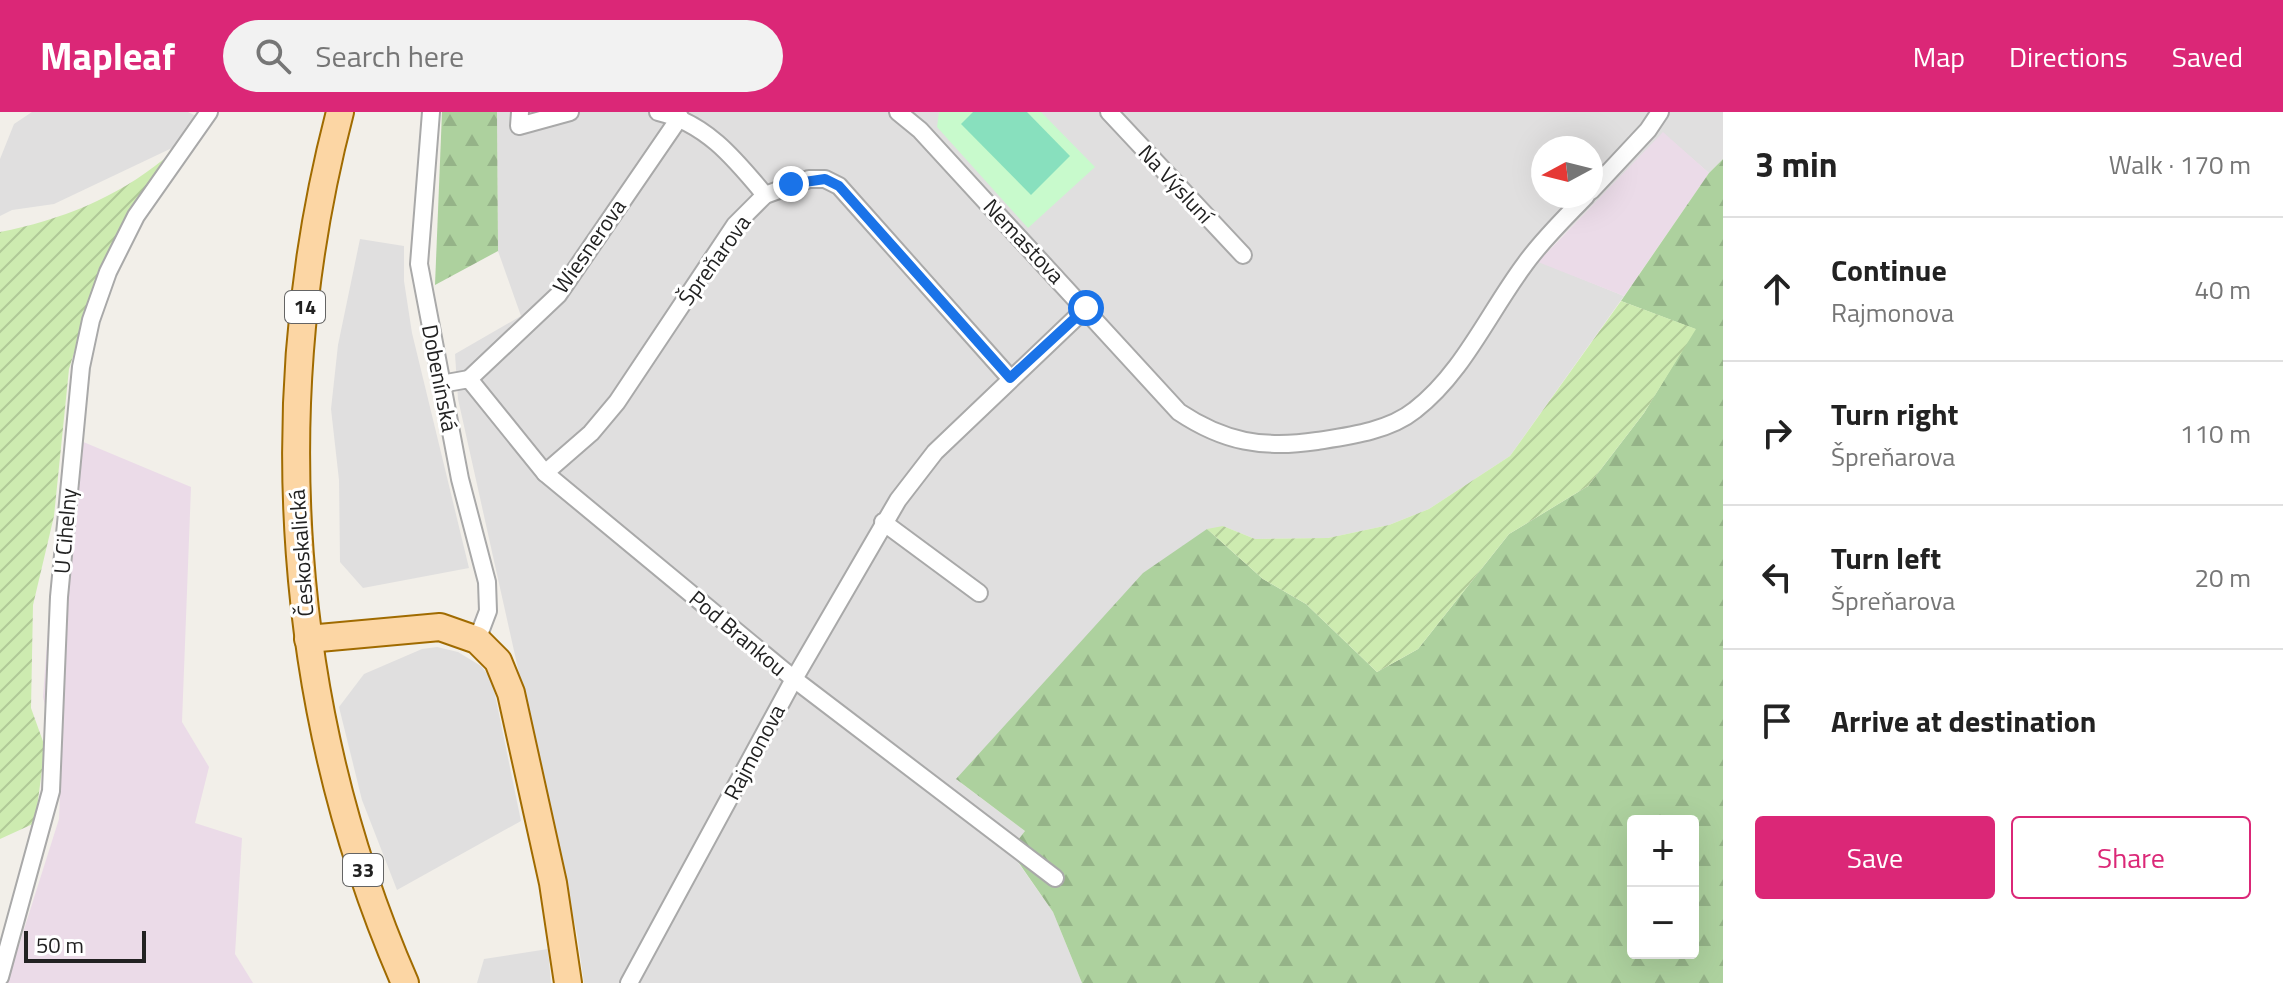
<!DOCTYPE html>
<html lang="en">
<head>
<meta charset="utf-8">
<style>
	:root { --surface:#fff; --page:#f2f2f2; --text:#222; --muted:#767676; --line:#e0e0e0; --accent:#db2777 }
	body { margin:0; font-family:"Titillium Web",sans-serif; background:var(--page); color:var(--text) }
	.controls { position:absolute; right:24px; bottom:24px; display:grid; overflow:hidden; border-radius:8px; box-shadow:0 8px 32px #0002 }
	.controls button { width:72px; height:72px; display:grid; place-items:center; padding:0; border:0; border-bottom:2px solid var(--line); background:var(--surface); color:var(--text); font:40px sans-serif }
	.compass { position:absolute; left:1531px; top:24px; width:72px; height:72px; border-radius:50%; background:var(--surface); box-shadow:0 8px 32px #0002; rotate:263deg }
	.scale { position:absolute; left:24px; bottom:20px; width:122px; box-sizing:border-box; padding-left:8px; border:4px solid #222; border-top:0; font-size:22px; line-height:28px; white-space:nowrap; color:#222; -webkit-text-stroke:6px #fff; paint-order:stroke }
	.stop { position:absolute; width:24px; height:24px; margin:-18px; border:6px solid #1a73e8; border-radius:50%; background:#fff }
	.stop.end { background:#1a73e8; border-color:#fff; box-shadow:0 2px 8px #0008 }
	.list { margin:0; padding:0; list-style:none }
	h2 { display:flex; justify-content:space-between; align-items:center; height:104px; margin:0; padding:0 32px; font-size:34px }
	h2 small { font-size:26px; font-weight:400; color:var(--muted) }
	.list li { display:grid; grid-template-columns:52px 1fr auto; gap:24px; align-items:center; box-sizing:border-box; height:144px; padding:0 32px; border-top:2px solid var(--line) }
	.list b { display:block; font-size:30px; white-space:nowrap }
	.list p { margin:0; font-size:26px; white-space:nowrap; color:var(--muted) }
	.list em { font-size:26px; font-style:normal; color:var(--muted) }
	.actions { display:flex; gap:16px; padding:24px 32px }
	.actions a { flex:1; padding:18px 0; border:2px solid var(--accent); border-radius:8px; text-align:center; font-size:28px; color:var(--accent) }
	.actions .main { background:var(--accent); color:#fff }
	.icon { flex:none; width:44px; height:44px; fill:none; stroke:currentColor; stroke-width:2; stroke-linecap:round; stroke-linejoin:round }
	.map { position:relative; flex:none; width:1723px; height:871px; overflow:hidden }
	header { display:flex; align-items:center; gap:48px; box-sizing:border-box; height:112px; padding:0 40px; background:var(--accent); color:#fff }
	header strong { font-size:38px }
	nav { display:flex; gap:44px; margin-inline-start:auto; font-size:28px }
	.search { width:560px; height:72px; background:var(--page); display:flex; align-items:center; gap:20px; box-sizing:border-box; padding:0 28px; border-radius:44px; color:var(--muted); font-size:30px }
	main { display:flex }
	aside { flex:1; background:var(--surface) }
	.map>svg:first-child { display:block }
</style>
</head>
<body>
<header>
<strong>Mapleaf</strong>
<div class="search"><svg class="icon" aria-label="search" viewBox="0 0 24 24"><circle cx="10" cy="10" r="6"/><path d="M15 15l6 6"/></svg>Search here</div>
<nav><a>Map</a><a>Directions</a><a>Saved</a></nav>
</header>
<main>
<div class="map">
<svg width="1723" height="871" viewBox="0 0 1723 871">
	<defs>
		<pattern id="forest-firs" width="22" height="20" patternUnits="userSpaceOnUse" patternTransform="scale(2)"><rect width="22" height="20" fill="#add19e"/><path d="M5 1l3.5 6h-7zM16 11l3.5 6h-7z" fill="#95b388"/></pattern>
		<pattern id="garden-furrows" width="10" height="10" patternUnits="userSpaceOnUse" patternTransform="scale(2)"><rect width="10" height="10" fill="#cdebb0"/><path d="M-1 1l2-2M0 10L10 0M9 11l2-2" fill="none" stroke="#b0c997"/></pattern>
	</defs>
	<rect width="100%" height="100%" fill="#f2efe9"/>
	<g fill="#e0dfdf" fill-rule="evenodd">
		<path d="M 32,0 L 188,0 L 196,4 L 172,36 L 54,92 L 12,98 L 0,104 L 0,47 L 14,12 Z"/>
		<path d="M 497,0 L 1723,0 L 1723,47 L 1709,61 L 1663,21 L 1538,149 L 1624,184 L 1510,344 L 1429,397 L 1389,413 L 1328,426 L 1255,427 L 1223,414 L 957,668 L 1025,719 L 1010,739 L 1053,800 L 1082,871 L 584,871 L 577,822 L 458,287 L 455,242 L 521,204 L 498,139 ZM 1543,36 L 1591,36 L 1591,84 L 1543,84 Z"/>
		<path d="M 360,127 L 404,134 L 404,169 L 412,221 L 469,456 L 363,476 L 340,450 L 339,368 L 331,297 L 338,233 Z"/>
		<path d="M 437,535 L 458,540 L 481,554 L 492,568 L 521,709 L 397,778 L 362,688 L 339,595 L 364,562 L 422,537 Z"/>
		<path d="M 548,837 L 551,871 L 477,871 L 484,847 Z"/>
	</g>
	<g fill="#ebdbe8">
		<path d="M 1663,20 L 1709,61 L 1624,184 L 1538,150 Z"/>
		<path d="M 81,329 L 191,375 L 182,610 L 209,655 L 195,711 L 242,726 L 235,842 L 253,871 L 7,871 L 59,707 L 61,659 L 43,585 L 49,504 Z"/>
	</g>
	<g fill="url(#forest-firs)" fill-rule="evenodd">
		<path d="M 442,0 L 497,0 L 498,139 L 435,173 Z"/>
		<path d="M 1723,47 L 1723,871 L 1082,871 L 1053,800 L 1010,738 L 1025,719 L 956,667 L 1143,461 L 1207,417 L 1263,467 L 1306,492 L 1377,560 L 1418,537 L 1509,422 L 1588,374 L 1644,301 L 1695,217 L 1621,189 L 1709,61 ZM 1633,709 L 1693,709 L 1693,841 L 1633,841 Z"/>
	</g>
	<path fill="#c8facc" d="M 939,0 L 1041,0 L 1095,55 L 1028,116 L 937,15 Z"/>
	<g fill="url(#garden-furrows)">
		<path d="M 164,47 L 131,101 L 93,180 L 69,257 L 54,404 L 33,493 L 31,596 L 45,635 L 35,711 L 0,727 L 0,120 C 61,108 116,86 164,47 Z"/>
		<path d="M 1621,189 L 1696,217 L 1644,301 L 1588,374 L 1509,422 L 1418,537 L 1377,560 L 1306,492 L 1263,467 L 1207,417 L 1223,414 L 1255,427 L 1328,426 L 1389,413 L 1429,397 L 1510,344 Z"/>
	</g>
	<path fill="#88e0be" d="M 973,0 L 1027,0 L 1070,44 L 1031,83 L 961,12 Z"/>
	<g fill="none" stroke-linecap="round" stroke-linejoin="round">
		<g stroke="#a9a9a9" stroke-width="20">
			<g id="minor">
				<path d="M 431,0 L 419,152 L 460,367 L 487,470 L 488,499 L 477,528"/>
				<path d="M 520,0 L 519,14 L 570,0"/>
				<path d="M 658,0 C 706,11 735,47 765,83"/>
				<path d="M 898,0 L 920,18 L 1179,300 C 1224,330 1263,337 1317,329 C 1349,324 1389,319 1415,298 C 1463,261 1489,200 1525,152 C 1542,128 1565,106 1586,84"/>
				<path d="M 1109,0 L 1243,143"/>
				<path d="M 1591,79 L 1648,18 L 1660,0"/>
				<path d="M 469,267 L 558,183 L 680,5"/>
				<path d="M 441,272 L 469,267 L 545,361 L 794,567 L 1055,766"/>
				<path d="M 545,361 L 591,321 L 617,290 L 735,113 L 765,83 L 809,67 L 825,67 L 839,74 L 1010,266"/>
				<path d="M 883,410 L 979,481"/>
				<path d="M 0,865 L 51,679 L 59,485 L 81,255 L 91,208 L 108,160 L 136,104 L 209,0"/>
				<path d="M 629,871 L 794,567 L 898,388 L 935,340 L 1086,196"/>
			</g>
		</g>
		<g stroke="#a06b00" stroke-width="30">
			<g id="primary">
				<path d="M 340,0 C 265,287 286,599 405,871"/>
				<path d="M 308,527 L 440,515 L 477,528 L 498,549 L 511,581 L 553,771 L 568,871"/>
			</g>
		</g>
		<use href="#minor" stroke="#fff" stroke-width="16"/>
		<use href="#primary" stroke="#fcd6a4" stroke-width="26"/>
	</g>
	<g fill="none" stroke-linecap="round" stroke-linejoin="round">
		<path stroke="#1a73e8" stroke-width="10" d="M 791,72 L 825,67 L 839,74 L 1010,266 L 1086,196"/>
	</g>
	<g text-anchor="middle" stroke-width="6" stroke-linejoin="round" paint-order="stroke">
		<g fill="#fff" stroke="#646464" stroke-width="2">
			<rect x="285" y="179" width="40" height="32" rx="6"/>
			<rect x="343" y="742" width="40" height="32" rx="6"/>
		</g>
		<g font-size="20" font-weight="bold" fill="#222">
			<text x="305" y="202">14</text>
			<text x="363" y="765">33</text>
		</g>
		<g font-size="22" fill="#222" stroke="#fff">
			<text transform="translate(1176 72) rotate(47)" y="8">Na Výsluní</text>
			<text transform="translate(1024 129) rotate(47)" y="8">Nemastova</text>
			<text transform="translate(589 134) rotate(-55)" y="8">Wiesnerova</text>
			<text transform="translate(714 148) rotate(-54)" y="8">Špreňarova</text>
			<text transform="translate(440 266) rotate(79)" y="8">Dobenínská</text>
			<text transform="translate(65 419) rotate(-85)" y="8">U Cihelny</text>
			<text transform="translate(301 441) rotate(-94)" y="8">Českoskalická</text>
			<text transform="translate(738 521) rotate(40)" y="8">Pod Brankou</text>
			<text transform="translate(754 640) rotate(-62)" y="8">Rajmonova</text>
		</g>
	</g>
</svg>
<div class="controls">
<button>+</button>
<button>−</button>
</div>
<svg class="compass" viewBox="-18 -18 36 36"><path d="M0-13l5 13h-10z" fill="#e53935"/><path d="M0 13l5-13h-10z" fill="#767676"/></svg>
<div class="scale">50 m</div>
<div class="stop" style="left:1086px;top:196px"></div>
<div class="stop end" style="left:791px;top:72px"></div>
</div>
<aside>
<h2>3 min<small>Walk · 170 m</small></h2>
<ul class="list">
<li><svg class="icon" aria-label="ahead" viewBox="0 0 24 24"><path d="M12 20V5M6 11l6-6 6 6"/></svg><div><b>Continue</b><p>Rajmonova</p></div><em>40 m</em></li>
<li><svg class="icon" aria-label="right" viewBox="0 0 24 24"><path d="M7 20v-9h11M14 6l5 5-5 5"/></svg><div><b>Turn right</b><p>Špreňarova</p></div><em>110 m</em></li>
<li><svg class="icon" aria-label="left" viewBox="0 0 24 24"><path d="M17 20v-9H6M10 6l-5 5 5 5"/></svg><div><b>Turn left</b><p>Špreňarova</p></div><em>20 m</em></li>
<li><svg class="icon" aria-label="arrive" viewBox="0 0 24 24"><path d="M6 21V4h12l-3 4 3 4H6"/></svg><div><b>Arrive at destination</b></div></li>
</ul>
<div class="actions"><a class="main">Save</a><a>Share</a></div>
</aside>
</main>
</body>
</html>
